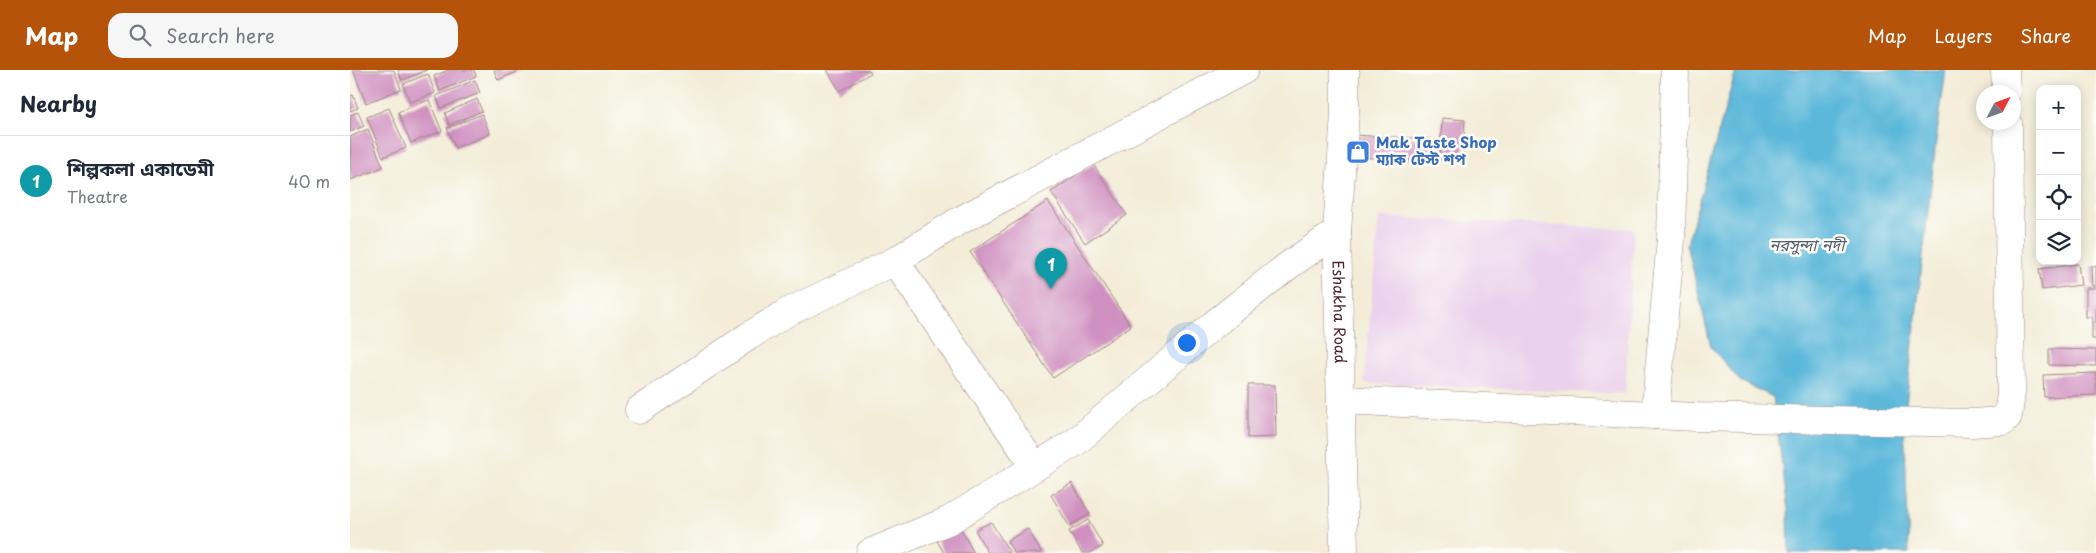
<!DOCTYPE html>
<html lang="en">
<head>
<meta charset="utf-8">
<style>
	:root { --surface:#fff; --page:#f6f6f7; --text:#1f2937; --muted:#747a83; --line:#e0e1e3; --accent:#b45309 }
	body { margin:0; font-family:"Playpen Sans","Noto Sans Bengali",sans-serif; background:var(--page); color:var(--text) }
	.controls { position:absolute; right:15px; top:15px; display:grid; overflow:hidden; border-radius:10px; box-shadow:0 2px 12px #0003 }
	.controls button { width:45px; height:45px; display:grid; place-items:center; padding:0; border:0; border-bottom:1px solid var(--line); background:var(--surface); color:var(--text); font:25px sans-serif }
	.compass { position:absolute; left:1626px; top:15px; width:45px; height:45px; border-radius:50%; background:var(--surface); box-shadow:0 2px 12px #0003; rotate:49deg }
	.you { position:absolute; left:836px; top:272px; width:18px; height:18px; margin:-12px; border:4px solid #fff; border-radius:50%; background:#1a73e8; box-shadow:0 0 0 8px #1a73e833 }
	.badge { display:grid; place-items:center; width:32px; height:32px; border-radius:50%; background:var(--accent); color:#fff; font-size:16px; font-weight:700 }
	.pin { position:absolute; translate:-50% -41px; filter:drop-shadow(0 1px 2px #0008) }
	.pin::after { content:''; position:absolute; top:26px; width:18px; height:15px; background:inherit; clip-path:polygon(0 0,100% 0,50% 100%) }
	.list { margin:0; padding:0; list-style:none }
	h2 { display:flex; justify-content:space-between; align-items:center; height:65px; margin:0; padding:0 20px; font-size:21px }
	h2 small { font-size:16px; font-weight:400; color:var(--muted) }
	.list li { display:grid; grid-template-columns:32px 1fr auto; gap:15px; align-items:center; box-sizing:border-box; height:90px; padding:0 20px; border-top:1px solid var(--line) }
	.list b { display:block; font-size:19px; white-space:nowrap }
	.list p { margin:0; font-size:16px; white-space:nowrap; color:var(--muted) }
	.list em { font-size:16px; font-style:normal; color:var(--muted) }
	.icon { flex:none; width:28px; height:28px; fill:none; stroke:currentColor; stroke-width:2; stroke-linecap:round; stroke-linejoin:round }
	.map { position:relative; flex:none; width:1746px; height:483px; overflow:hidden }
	header { display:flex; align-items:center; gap:30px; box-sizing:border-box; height:70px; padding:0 25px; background:var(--accent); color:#fff }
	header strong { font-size:24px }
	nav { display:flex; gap:28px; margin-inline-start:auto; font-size:18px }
	.search { width:350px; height:45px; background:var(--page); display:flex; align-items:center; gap:12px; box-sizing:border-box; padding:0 18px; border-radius:15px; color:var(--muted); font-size:19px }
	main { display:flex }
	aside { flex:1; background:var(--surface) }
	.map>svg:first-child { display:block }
</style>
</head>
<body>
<header>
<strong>Map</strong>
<div class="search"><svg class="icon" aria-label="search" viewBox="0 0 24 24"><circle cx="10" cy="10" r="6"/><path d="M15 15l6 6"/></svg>Search here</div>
<nav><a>Map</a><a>Layers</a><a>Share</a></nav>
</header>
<main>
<aside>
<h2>Nearby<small></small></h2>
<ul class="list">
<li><span class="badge" style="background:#0f9aa8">1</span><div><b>শিল্পকলা একাডেমী</b><p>Theatre</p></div><em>40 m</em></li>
</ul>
</aside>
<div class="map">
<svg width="1746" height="483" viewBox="0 0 1746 483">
	<rect width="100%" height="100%" fill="#fdfcf7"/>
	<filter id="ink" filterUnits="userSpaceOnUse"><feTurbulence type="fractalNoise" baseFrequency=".02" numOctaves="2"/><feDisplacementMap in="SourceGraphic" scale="10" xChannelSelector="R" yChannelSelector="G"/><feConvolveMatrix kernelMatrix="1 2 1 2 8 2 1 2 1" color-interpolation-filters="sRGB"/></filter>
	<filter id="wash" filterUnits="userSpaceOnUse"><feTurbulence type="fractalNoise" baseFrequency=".0096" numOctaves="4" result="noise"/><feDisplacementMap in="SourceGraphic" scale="20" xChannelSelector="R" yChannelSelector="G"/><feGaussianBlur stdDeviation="1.12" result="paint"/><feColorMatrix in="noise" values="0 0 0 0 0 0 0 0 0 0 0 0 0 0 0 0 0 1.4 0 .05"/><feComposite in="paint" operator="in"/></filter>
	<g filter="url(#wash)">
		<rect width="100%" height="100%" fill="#f3edd8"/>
		<path fill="#ead1ec" d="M 1029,147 L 1284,159 L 1275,324 L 1014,313 Z"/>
		<path fill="#5cb8da" stroke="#536c82" d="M 1386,0 L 1596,0 L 1586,71 L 1554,352 L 1559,483 L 1439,483 L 1438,440 L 1423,327 L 1390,311 L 1361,277 L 1337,174 Z"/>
		<g id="blocks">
			<g fill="#cf8fc0">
				<path d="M 3,0 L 44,0 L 51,19 L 16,33 Z"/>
				<path d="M 48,0 L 77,0 L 52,10 Z"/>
				<path d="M 99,0 L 124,0 L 126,6 L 90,21 L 84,6 Z"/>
				<path d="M 144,0 L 172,0 L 148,10 Z"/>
				<path d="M 477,0 L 519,0 L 521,3 L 490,21 Z"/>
				<path d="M 78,4 L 85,23 L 60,32 L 53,14 Z"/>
				<path d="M 125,10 L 130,23 L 91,38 L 86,26 Z"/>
				<path d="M 3,25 L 8,38 L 0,41 L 0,26 Z"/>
				<path d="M 127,29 L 132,41 L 99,55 L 95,43 Z"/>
				<path d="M 79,30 L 92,61 L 61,73 L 48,42 Z"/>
				<path d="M 39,38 L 56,78 L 33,87 L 17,47 Z"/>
				<path d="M 8,42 L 14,56 L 0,62 L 0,45 Z"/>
				<path d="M 132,44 L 140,64 L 105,78 L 97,58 Z"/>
				<path d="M 1092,48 L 1115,50 L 1113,90 L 1090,88 Z"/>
				<path d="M 18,59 L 33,97 L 1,110 L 0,67 Z"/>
				<path d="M 1002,65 L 1081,69 L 1080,90 L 1001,87 Z"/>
				<path d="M 743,94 L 777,145 L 735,173 L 701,122 Z"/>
				<path d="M 698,131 L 781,256 L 703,308 L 620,182 Z"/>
				<path d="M 1728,194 L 1731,215 L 1692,220 L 1689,199 Z"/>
				<path d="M 1741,196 L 1746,196 L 1746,216 L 1742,216 Z"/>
				<path d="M 1736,218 L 1746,218 L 1746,269 L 1742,269 L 1742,247 L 1736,247 Z"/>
				<path d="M 1699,279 L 1746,280 L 1746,296 L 1699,295 Z"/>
				<path d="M 1746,303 L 1746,325 L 1694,327 L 1693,305 Z"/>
				<path d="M 898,315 L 925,315 L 926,367 L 898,368 Z"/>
				<path d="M 722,413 L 740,444 L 719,456 L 701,425 Z"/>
				<path d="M 738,450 L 753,476 L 740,483 L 732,483 L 719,461 Z"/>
				<path d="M 641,452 L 660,483 L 638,483 L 625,460 Z"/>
				<path d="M 609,456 L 624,483 L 594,483 L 586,469 Z"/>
				<path d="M 678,459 L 692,483 L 664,483 L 657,471 Z"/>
			</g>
		</g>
	</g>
	<g filter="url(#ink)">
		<use href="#blocks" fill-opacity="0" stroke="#9e8682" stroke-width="1"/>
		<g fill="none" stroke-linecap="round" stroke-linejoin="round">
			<g stroke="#9e8682" stroke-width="29">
				<g id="minor">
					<path d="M 1655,0 L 1656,22"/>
					<path id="s1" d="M 987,162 L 994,483"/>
					<path d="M 545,191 L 685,397"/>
					<path d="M 991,330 L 1346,347 L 1622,353 L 1653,351 L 1658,346 L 1661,323 L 1658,52"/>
					<path d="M 289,340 L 399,266 L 438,242 L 545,191 L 607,152 L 894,0"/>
					<path d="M 1305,345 L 1321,169 L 1325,0"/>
				</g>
			</g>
			<g stroke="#9e8682" stroke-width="29">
				<path id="major" d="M 520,483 L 600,450 L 727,371 L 863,255 L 939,195 L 987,162 L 995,43 L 995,0"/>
			</g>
			<use href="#minor" stroke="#fff" stroke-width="28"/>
			<use href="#major" stroke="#fff" stroke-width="28"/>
		</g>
	</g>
	<defs>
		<g id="shop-square" transform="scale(1.25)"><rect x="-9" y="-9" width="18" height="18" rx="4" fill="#3f7fe0" stroke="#fdfcf7"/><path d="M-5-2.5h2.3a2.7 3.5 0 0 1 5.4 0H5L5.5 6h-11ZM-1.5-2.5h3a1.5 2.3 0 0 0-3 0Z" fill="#fff"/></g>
	</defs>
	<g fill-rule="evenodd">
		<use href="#shop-square" x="1008" y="82"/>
	</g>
	<g text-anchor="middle" stroke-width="5" stroke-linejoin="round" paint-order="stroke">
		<g font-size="15" font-weight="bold" fill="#366cbe" stroke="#fdfcf7" text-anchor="start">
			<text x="1026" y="78">Mak Taste Shop<tspan x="1026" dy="17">ম্যাক টেস্ট শপ</tspan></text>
		</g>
		<g font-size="15" fill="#4a1f2b" stroke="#fdfcf7">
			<text dy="5" stroke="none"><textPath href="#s1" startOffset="80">Eshakha Road</textPath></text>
		</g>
		<g font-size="16" font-style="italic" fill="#515c71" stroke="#fdfcf7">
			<text x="1457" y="181">নরসুন্দা নদী</text>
		</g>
	</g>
</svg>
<div class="controls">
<button>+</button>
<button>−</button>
<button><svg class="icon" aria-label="locate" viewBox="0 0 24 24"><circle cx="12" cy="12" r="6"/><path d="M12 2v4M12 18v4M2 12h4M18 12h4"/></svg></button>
<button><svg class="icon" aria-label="layers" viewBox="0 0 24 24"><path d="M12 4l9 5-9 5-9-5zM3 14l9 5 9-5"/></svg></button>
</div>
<svg class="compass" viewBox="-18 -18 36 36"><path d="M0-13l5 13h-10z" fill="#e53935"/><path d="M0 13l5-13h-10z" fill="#747a83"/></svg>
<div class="you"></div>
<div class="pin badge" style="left:701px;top:219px;background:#0f9aa8">1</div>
</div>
</main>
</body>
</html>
